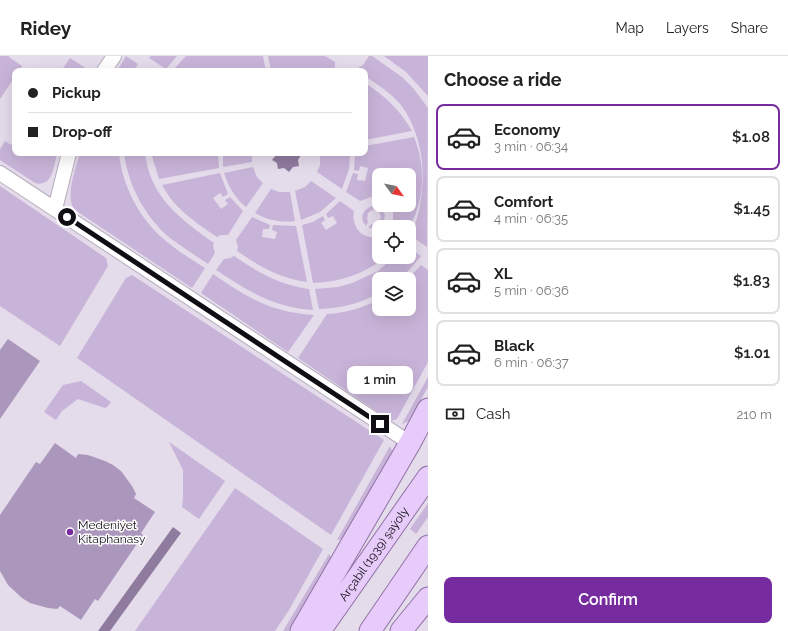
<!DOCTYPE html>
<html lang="en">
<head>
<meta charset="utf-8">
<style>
	:root { --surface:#fff; --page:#f2f2f2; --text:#222; --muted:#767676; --line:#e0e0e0; --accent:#762c9f }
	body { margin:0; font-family:Raleway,sans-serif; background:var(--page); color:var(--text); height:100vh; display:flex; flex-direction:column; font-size:15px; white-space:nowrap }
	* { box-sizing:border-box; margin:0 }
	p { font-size:13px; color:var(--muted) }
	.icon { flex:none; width:22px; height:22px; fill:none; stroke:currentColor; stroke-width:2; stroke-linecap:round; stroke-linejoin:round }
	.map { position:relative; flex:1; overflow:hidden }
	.sheet { display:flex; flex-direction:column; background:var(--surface); width:360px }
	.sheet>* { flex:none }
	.guide { position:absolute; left:12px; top:12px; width:356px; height:88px; border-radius:8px; box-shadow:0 4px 16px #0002; display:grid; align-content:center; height:88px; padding:0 16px; background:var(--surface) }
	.needle { width:26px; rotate:123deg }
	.buttons { position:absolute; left:372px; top:112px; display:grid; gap:8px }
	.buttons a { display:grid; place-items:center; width:44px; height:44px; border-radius:8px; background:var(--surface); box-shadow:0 4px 16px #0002; font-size:20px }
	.end { position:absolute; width:18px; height:18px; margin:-9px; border:5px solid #100d13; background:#fff; box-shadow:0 0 0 2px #fff }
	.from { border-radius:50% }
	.bubble { position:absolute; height:28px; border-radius:8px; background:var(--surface); box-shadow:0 4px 16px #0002; font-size:13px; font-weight:600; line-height:28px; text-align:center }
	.guide b { display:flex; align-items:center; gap:14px; height:38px; font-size:15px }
	.guide b+b { border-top:1px solid var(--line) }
	.guide i { width:10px; height:10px; background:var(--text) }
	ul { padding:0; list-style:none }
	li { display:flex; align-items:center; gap:12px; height:66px; margin:0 8px 6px; padding:0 8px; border:2px solid var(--line); border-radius:8px }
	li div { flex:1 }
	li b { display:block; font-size:15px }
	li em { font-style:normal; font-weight:600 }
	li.active { border-color:var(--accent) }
	li>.icon { width:36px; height:36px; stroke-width:1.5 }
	h2 { padding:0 16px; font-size:18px; line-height:48px }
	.pay { display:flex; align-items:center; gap:10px; height:44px; padding:0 16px; font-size:15px }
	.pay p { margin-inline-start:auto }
	.cta { display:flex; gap:8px; margin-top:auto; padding:8px 16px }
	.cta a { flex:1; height:46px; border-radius:8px; background:var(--accent); color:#fff; font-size:16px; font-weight:600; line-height:46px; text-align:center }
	header { display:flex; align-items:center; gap:24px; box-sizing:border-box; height:56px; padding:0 20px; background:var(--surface); border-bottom:1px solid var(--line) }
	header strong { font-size:19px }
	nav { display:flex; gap:22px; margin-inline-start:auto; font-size:14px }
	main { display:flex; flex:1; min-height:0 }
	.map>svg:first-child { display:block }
</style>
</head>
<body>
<header>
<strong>Ridey</strong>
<nav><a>Map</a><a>Layers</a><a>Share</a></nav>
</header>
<main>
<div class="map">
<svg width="428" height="575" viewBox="0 0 428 575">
	<rect width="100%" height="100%" fill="#e4dbeb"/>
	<!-- green -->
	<g fill="#c8b4d8">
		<path d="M 0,0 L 9,0 L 9,1 L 22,10 L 19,15 L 15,15 L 15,21 L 0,43 Z"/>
		<path d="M 126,0 L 138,8 L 134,15 L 117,15 Z"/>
		<path d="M 151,0 L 177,0 L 166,13 L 149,2 Z"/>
		<path d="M 186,0 L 263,0 L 266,15 L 172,15 Z"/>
		<path d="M 268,0 L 325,0 L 335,6 L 335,15 L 271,15 Z"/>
		<path d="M 369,0 L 372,0 L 402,21 L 413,32 L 428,52 L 427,191 L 411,180 C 428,138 428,86 401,49 C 391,37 378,29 365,20 L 365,15 L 358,15 L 359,11 L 363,9 Z"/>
		<path d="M 384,0 L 428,0 L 428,40 L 406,16 Z"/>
		<path d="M 70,2 L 90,15 L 61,15 Z"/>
		<path d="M 365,27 C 385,40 400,54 412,75 L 365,84 Z"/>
		<path d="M 414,81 C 426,110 425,145 409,172 L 409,171 L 398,171 L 393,168 L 393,156 L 390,149 L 409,149 L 409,119 L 379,119 L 379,141 L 371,141 L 360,145 L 346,136 L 353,117 L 358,118 L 357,124 L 365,125 L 368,112 L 360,110 L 359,115 L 354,114 L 355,97 L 365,97 L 365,90 Z"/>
		<path d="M 15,83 L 15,97 L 57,97 C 54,109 53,132 35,127 L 0,104 L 0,93 L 5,85 L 11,89 Z"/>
		<path d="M 80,97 L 119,97 C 122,130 140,164 166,185 C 178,195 192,204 205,212 L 192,232 L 75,154 C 64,142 76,111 80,97 Z"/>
		<path d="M 124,97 L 145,97 C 150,141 180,163 214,187 L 213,190 L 215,197 L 208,208 C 195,199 182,191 170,182 C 145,161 128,129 124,97 Z"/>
		<path d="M 151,97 L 218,97 L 219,112 L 159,123 Z"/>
		<path d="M 223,97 L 252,97 L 252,106 L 223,111 Z"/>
		<path d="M 328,97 L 350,97 L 349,113 L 342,133 L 317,116 L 320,109 L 320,98 Z"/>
		<path d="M 253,111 L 257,121 L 263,127 L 246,151 C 235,142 228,130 224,117 Z"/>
		<path d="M 220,117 L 228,138 L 223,141 L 220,137 L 213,142 L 221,153 L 228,148 L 225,144 L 230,141 L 243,155 L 228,179 L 221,179 L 217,181 C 195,166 175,153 162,129 Z"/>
		<path d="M 311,125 L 336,142 L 320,156 L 301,164 L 295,135 L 305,131 Z"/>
		<path d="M 0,130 L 106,202 L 108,210 L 60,290 L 0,250 Z"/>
		<path d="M 271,133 L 279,136 L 290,136 L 295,165 C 281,167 267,164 255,157 Z"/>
		<path d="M 340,145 L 354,155 C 351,170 362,185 379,180 L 379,201 L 386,201 C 364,218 341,226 313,227 L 302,169 L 313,166 L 323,160 L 325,164 L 321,167 L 326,174 L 337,167 L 333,160 L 328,162 L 326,158 Z"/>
		<path d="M 372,150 L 379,151 L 376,155 L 372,154 L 368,157 L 367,163 L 368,166 L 366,170 C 359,162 362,154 372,150 Z"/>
		<path d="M 381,153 L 385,159 L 383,168 L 376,173 L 368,172 L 371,168 L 375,169 L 379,166 L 381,160 L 379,157 Z"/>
		<path d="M 252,161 L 270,169 L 269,173 L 263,173 L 262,181 L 275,183 L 277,176 L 272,174 L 273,169 L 296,170 L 307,226 C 279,222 261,211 237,195 L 238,191 L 236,184 Z"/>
		<path d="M 409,192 L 421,200 L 410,213 L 400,223 L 379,223 L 379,237 C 360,248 340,252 319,253 L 315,233 L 338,231 L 352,227 L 378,215 L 394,201 L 409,201 Z"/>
		<path d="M 234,200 C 259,217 278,228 309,233 L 313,254 C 272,251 250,236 216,214 L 224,203 L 230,202 Z"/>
		<path d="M 421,209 L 428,214 L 428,306 L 397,363 L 391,365 L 298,302 L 327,258 C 345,257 364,252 379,243 L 379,253 L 409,253 L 408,223 Z"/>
		<path d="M 213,218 C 248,242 270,256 314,259 L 288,296 L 201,237 Z"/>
		<path d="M 132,219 L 384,384 L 331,479 L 77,302 L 126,222 Z"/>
		<path d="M 428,321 L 428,331 L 409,365 L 402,368 Z"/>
		<path d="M 81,325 L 111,346 L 107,351 L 105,352 L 78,343 L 62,355 L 56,364 L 44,356 L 63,329 Z"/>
		<path d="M 169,386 L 225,425 L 199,463 L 182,451 L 183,441 L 183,414 Z"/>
		<path d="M 390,390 L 392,395 L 391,398 L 345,481 L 343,483 L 337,484 Z"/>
		<path d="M 235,432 L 323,493 L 289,554 L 275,575 L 135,575 Z"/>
		<path d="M 428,447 L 428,461 L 416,478 L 410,473 Z"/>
		<path d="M 329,498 L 332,502 L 289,575 L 283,575 Z"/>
	</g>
	<!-- water -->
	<g fill="#8f7b9e">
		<path d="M 275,97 L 298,97 L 301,99 L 298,104 L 299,110 L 293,111 L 289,116 L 284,112 L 278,113 L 277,107 L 272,104 L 276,99 Z"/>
		<path d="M 173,471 L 181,477 L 110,575 L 98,575 Z"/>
	</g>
	<!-- building -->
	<g fill="#ac97bc">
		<path d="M 8,283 L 40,305 L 0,363 L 0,294 Z"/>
		<path d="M 55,387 L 76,402 L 78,398 L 88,399 L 105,405 L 113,409 L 121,415 L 132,430 L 136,438 L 134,442 L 155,456 L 141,477 L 143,479 L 98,545 L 95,543 L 81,564 L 60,550 L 57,553 L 48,552 L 30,547 L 22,542 L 8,529 L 0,515 L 0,459 L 36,406 L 40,408 Z"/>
	</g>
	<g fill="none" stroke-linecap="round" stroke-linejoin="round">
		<!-- minor casing -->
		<g stroke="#b5acbb" stroke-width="16">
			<g id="minor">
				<path d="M 104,15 L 114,0"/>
				<path d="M 0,117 L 410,387"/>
				<path d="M 55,153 L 69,97"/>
			</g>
		</g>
		<!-- primary casing -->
		<g stroke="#9172a7" stroke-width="23">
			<g id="primary">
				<path d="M 301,575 L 410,387 L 428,353"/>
				<path id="s1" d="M 320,575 L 428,421"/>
				<path d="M 370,575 L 428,490"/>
				<path d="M 401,575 L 428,542"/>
			</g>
		</g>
		<!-- minor -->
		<use href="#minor" stroke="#fff" stroke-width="14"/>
		<!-- primary -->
		<use href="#primary" stroke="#e7cbfa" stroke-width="21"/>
	</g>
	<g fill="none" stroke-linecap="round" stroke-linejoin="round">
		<!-- route -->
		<path stroke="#100d13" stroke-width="5" d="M 67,161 L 380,368"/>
	</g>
	<!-- markers -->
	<circle fill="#762c9f" stroke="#fff" stroke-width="1.5" cx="70" cy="476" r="4"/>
	<g text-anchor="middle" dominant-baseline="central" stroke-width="3" stroke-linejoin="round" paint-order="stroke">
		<!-- poi labels -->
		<g font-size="12" fill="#100d13" stroke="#fff" text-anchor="start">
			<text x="78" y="469">Medeniýet<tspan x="78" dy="14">Kitaphanasy</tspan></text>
		</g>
		<!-- street labels -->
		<g font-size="12" fill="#100d13" stroke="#fff">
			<text stroke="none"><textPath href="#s1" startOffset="94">Arçabil (1939) şaýoly</textPath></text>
		</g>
	</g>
</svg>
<div class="buttons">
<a><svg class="needle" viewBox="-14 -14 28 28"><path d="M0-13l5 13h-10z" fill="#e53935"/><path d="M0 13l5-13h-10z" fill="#767676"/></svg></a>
<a><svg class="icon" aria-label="locate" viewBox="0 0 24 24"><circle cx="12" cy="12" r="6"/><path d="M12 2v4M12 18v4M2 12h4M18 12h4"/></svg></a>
<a><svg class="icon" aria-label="layers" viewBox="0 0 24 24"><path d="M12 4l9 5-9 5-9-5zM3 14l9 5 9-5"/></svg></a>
</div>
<i class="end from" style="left:67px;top:161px"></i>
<i class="end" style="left:380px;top:368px"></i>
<div class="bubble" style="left:347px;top:310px;width:66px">1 min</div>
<div class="guide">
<b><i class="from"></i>Pickup</b>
<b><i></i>Drop-off</b>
</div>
</div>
<section class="sheet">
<h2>Choose a ride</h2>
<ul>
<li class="active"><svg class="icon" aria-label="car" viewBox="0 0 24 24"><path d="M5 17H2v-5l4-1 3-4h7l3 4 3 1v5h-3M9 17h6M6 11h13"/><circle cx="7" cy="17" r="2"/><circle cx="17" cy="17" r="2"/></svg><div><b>Economy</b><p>3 min · 06:34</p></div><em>$1.08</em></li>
<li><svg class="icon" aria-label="car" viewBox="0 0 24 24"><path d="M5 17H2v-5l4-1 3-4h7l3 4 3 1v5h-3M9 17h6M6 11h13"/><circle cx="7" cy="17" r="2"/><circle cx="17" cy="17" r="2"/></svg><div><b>Comfort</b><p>4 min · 06:35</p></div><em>$1.45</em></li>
<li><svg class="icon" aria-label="car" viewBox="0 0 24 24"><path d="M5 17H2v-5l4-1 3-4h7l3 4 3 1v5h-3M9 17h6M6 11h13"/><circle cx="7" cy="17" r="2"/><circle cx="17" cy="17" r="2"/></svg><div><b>XL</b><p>5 min · 06:36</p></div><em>$1.83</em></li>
<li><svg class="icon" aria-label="car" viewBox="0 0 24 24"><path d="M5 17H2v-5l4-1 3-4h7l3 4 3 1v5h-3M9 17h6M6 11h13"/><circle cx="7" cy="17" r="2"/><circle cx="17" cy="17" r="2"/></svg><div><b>Black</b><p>6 min · 06:37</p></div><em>$1.01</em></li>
</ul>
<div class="pay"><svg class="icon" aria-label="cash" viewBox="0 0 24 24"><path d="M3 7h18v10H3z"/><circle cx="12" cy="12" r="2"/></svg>Cash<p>210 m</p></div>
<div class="cta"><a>Confirm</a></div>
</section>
</main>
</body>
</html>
